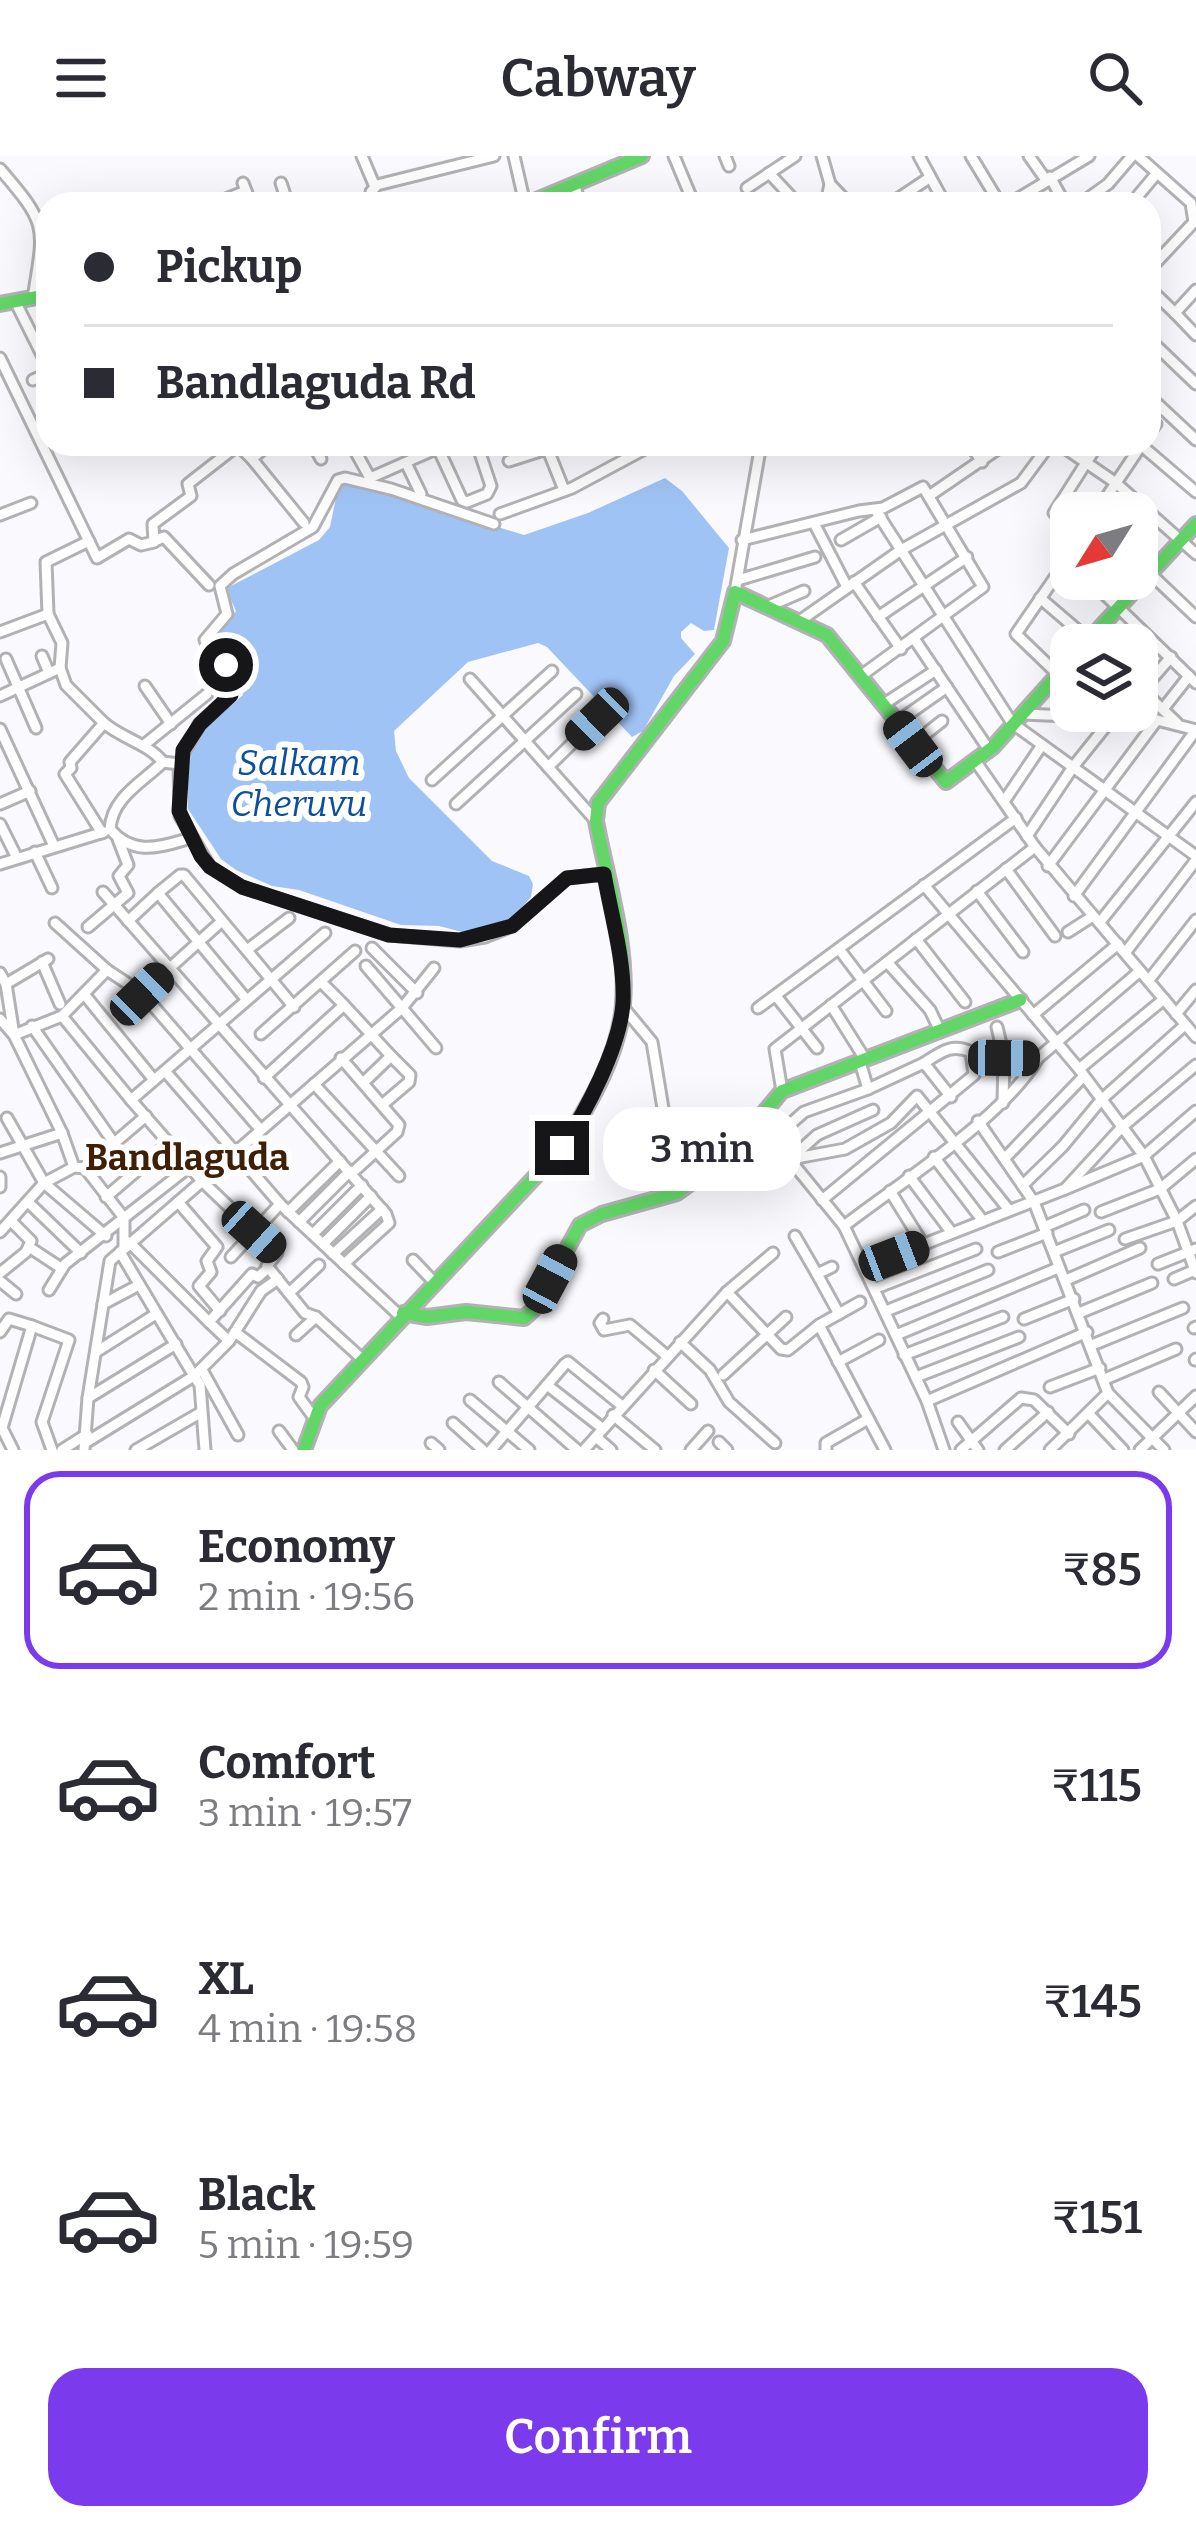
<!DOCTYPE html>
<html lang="en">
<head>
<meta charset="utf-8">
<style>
	:root { --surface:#fff; --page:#f7f7f7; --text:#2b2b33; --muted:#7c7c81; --line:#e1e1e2; --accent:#7c3aed }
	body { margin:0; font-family:Bitter,serif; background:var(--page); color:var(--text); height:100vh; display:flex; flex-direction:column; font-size:45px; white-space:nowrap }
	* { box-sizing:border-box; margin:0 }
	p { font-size:39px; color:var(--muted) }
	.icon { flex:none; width:66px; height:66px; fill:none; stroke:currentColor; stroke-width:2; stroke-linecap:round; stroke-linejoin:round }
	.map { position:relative; height:1294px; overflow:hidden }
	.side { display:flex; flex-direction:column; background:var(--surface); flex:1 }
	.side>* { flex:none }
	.guide { position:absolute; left:36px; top:36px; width:1125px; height:264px; border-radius:36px; box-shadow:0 12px 48px #0002; display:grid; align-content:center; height:264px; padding:0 48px; background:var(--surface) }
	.needle { width:78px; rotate:233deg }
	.fabs { position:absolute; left:1050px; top:336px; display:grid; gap:24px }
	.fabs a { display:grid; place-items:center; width:108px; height:108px; border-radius:24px; background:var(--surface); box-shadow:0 12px 48px #0002; font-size:60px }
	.end { position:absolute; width:54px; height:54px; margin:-27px; border:15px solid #161619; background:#fff; box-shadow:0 0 0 6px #fff }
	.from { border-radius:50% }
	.bubble { position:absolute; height:84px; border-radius:36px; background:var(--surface); box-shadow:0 12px 48px #0002; font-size:39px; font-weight:600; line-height:84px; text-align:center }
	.car { position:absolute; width:36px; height:72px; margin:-36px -18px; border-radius:15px; box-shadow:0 0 9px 3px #0007; background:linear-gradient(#222 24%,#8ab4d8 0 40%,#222 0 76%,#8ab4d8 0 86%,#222 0) }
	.guide b { display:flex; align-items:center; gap:42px; height:114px; font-size:45px }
	.guide b+b { border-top:3px solid var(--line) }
	.guide i { width:30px; height:30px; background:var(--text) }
	ul { padding:21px 0 0; list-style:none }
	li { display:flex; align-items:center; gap:36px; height:198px; margin:0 24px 18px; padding:0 24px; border:6px solid transparent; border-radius:36px }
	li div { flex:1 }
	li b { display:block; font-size:45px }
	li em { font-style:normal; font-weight:600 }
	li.current { border-color:var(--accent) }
	li>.icon { width:108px; height:108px; stroke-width:1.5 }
	.button { display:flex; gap:24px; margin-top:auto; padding:24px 48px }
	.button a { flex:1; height:138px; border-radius:36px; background:var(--accent); color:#fff; font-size:48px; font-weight:600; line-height:138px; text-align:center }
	header { display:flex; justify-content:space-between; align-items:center; height:156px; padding:0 48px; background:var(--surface); font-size:54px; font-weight:600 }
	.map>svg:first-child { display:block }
</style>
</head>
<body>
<header><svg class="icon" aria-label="menu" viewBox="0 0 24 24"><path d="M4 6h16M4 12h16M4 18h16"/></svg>Cabway<svg class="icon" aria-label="search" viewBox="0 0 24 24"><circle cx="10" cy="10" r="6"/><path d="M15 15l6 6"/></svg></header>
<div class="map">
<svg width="1196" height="1294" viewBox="0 0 1196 1294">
	<rect width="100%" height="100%" fill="#fafafe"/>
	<!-- water -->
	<path fill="#a0c3f5" d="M 665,322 L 682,335 L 729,392 L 714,474 L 704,475 L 691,467 L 681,476 L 681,482 L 695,498 L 674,520 L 643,575 L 632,581 L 547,491 L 538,487 L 468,506 L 394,575 L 396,595 L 409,622 L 492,705 L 529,720 L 533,728 L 531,741 L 515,760 L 501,769 L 462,776 L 439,770 L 401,769 L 299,734 L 272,730 L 236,714 L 221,703 L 188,653 L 188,608 L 203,573 L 243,539 C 243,513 219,503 214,480 L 236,455 L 227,435 L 229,431 L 319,384 L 330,371 L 338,332 L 350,325 L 524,379 L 588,357 Z"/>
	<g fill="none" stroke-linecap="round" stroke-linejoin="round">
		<!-- street casing -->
		<g stroke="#b2b2b5" stroke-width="15">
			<g id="street">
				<path d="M 362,0 L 375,31"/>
				<path d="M 514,0 L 525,48"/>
				<path d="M 674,0 L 694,48"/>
				<path d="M 725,0 L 729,10"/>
				<path d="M 822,0 L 830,28 L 826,48"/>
				<path d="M 919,0 L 945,48"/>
				<path d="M 971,0 L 1000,48"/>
				<path d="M 1029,0 L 1046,24"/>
				<path d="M 1138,0 L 1191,47 L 1194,66 L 1149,114"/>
				<path d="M 0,13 C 48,69 45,69 33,142"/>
				<path d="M 769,17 L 798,48"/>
				<path d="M 1050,21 L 1065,48"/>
				<path d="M 243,27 L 251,48"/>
				<path d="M 281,27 L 288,48"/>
				<path d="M 830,28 L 849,48"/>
				<path d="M 575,30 L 580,48"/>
				<path d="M 747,32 L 795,0"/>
				<path d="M 226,43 L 246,35"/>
				<path d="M 374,48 L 371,36 L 377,29 L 494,0"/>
				<path d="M 890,48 L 929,22"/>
				<path d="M 1009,48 L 1089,0"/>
				<path d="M 1080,48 L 1108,28 L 1132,0"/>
				<path d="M 1131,48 L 1157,17"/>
				<path d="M 1149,132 L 1175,157 L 1196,134"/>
				<path d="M 15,145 L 48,211"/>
				<path d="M 1175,157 L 1196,179"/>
				<path d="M 1149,183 L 1196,228"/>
				<path d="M 0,202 L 97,402 L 129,383 L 141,389 L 154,386 L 153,368 L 191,340 L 188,328 L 238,289 L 252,303 L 269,288"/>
				<path d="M 33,224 L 48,217"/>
				<path d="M 1149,240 L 1196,284"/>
				<path d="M 1149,277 L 1156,268"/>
				<path d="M 313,288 L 321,303"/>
				<path d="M 359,288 L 353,291 L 370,322 L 438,292"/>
				<path d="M 448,288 L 438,292 L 462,344 L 467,346 L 487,338 L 491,330 L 477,288"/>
				<path d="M 970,288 L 982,306"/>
				<path d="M 1059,288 L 1116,327 L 1196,398"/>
				<path d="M 546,289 L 564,334"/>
				<path d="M 1141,289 L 1196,336"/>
				<path d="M 283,290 L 288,288"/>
				<path d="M 252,303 L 304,367"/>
				<path d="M 509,305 L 562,288"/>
				<path d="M 406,307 L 421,338"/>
				<path d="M 929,340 L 1005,288"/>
				<path d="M 876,355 L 1012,567 L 1196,700"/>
				<path d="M 1054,357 L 1098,288"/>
				<path d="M 1096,357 L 1142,288"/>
				<path d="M 500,358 L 572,332 L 654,288"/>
				<path d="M 0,359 L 31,347"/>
				<path d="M 814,367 L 847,431"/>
				<path d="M 157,384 L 164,381 L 209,429"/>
				<path d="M 742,384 L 859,355 L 883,352 L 923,331 L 983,431 L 862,519"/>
				<path d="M 841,384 L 881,361"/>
				<path d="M 89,385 L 46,406 L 48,458 L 62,487 L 60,512 L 66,529 L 104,567 L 70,606 L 71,612 L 65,618 L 102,677"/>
				<path d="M 1071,398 L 1016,478 L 1071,531"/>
				<path d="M 1137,405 L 1196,461"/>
				<path d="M 1089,423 L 1196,527"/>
				<path d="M 738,424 L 815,401"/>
				<path d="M 854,426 L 901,493"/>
				<path d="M 735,436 L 761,288"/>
				<path d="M 1040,442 L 1095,489"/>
				<path d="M 769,450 L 804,435"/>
				<path d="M 878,461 L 967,401"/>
				<path d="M 801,464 L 901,394 L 1021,327 L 1050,288"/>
				<path d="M 0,476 L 48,458"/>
				<path d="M 915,484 L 989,594"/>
				<path d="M 42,500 L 49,517"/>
				<path d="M 6,503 L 36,572"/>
				<path d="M 470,523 L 596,665"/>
				<path d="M 1137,529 L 1177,567"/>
				<path d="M 145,530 L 171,568"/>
				<path d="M 0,540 L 60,512"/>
				<path d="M 1137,540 L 1171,501"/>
				<path d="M 884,548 L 936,514"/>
				<path d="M 1163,553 L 1189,520"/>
				<path d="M 1023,558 L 1157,564 L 1196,574"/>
				<path d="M 897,566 L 947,531"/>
				<path d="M 104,567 C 123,583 147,587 163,606 C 143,626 112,641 110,673 C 131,698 155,693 184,684"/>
				<path d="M 0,573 L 54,690"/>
				<path d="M 913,588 L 942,565"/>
				<path d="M 144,589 L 207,538"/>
				<path d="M 163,606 L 179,608 L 199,568 L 231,539 L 230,514 L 212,501 L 205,484 L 227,458 L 220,430 L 233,418 L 313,371 L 338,324 L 345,322 L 391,333 L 494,368"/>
				<path d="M 179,608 L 180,660 L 210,711 L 242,731 L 389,779 L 460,785 L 485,781 L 512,770 L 567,722 L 604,718"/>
				<path d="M 548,611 L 597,563"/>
				<path d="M 432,624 L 552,515"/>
				<path d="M 1005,644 L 1042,589"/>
				<path d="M 0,648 L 30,635"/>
				<path d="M 456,648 L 576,538"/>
				<path d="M 0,668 L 17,702"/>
				<path d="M 1027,680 L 1073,611 L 1114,560"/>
				<path d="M 1035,691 L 1196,881"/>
				<path d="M 35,696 L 52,732"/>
				<path d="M 0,708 L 104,676"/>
				<path d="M 1048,710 L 1157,564"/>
				<path d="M 1006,713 L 1055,780"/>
				<path d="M 924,729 L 1079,913 L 1144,1000 L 1177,1065 L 1196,1117"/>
				<path d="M 977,735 L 1023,796"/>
				<path d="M 103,736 L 386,1058 L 389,1067 L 344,1108"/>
				<path d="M 1074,740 L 1196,574"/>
				<path d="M 128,765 L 158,737"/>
				<path d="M 1100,766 L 1196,646"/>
				<path d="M 55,767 L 107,814 L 142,837 L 260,973"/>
				<path d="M 88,771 L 128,737 L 119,720 L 128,709 L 118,683"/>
				<path d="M 1068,776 L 1093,760"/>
				<path d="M 916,783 L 965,846"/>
				<path d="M 372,792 L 417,837"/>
				<path d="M 839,793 L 886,855"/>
				<path d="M 247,794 L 289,762"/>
				<path d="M 1125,797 L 1196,704"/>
				<path d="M 42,806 L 60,848"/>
				<path d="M 887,806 L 930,854 L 939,873"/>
				<path d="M 434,812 L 402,852 L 436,892"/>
				<path d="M 107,814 L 62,860 L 14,879 L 62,977 L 74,1011 L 85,1012 L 124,1062 L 124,1092"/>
				<path d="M 0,817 L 6,828 L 14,879"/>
				<path d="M 1149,824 L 1196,764"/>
				<path d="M 322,827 L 344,849"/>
				<path d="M 6,828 L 48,803"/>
				<path d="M 142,837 L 222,765"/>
				<path d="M 84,838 L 154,924"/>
				<path d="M 776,840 L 817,892"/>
				<path d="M 246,843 L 158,737 L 180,719 L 184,719 L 294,851"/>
				<path d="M 831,849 L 865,903"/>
				<path d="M 623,851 L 652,886 L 677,1037"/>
				<path d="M 758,852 L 1016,662"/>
				<path d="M 1176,858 L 1196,834"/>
				<path d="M 1033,859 L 1118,788"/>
				<path d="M 62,860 L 131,944"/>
				<path d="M 0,863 L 14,879"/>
				<path d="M 32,870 L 114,987"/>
				<path d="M 997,871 L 1004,901 L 1003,947"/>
				<path d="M 261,878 L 355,795"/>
				<path d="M 971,896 L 1038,902 L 1140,815"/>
				<path d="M 341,902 L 399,969 L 397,976 L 352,1017"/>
				<path d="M 1079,913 L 1164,843"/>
				<path d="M 165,915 L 280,1048 L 400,1160"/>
				<path d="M 264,922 L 344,849 L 391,900"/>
				<path d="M 363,927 L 391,900 L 410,919 L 409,926 L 382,949"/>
				<path d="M 314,928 L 399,1020"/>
				<path d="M 868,933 L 924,907 L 951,941"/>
				<path d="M 782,935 L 775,893 L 1035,691 L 976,606"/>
				<path d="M 7,962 L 44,1027 L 106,1080"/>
				<path d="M 978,965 L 1034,1046 L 1108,1237 L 1164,1294"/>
				<path d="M 748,977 L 765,977 L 773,983 L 844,1070 L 927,1245 L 944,1294"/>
				<path d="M 773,983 L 804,956 L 868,933 L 860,906"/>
				<path d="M 0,997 L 62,977"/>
				<path d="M 795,999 L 817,979 L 873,954"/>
				<path d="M 934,1001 L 983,1065"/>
				<path d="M 1006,1001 L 1083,921"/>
				<path d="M 791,1003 L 845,993 L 891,967 L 917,940 L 1009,1054"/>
				<path d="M 85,1012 L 146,960"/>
				<path d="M 909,1020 L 952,1077"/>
				<path d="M 0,1021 L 0,1031"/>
				<path d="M 1023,1029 L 1063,990 L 1101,944 L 1185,869"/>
				<path d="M 1065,1033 L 1144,1000 L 1196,955"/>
				<path d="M 890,1035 L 923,1088"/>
				<path d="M 106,1041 L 169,987"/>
				<path d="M 822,1044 L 974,919 L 971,896 C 952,887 941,896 924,907"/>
				<path d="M 28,1046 L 81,1097"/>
				<path d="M 178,1046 L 217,1091 L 207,1105 L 211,1116 L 199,1130 L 220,1155"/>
				<path d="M 288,1056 L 340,1005"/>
				<path d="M 1101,1056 L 1160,1033 L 1196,1003"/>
				<path d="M 299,1066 L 350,1015"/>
				<path d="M 844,1070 C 901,1026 1004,961 1038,902"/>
				<path d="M 1044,1071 L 1084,1054"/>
				<path d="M 0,1076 L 44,1027 L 74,1011"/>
				<path d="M 313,1078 L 362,1029"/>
				<path d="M 795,1080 L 817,1118"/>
				<path d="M 1125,1083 L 1177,1065 L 1196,1050"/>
				<path d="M 129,1086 L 209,1166"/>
				<path d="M 323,1088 L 371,1040"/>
				<path d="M 29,1091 L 61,1112"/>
				<path d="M 998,1096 L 1047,1077"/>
				<path d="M 1054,1096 L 1109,1074"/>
				<path d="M 333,1098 L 382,1053"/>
				<path d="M 231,1101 L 280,1048"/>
				<path d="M 413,1104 L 433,1125"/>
				<path d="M 1158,1108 L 1196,1093"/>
				<path d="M 832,1111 L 817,1118 L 839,1158"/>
				<path d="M 866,1111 L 1065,1033 L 1122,971 L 1196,909"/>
				<path d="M 268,1112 L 258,1121 L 252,1118 L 209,1166 L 229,1185 L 235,1176 L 301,1226 L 303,1231 L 299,1241 L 315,1263"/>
				<path d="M 0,1117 L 26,1096 L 31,1085 L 11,1065"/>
				<path d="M 1174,1123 L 1195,1114"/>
				<path d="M 1066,1124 L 1140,1092"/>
				<path d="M 0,1125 L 16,1138"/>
				<path d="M 876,1132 L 976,1093"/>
				<path d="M 49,1134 L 65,1108 L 189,1011"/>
				<path d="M 727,1136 L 781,1193 L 788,1194 L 819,1169 L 885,1294"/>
				<path d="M 289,1137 L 319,1109"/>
				<path d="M 103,1148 L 139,1129"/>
				<path d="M 886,1155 L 988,1114"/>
				<path d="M 1079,1157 L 1152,1127"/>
				<path d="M 316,1161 L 361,1202"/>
				<path d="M 603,1163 L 600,1167 L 604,1174 L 630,1169 L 667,1200"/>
				<path d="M 1024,1163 L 1074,1143"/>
				<path d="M 819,1169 L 860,1146"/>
				<path d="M 1194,1172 L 1196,1171"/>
				<path d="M 0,1176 L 9,1163 L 32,1170"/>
				<path d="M 235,1176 L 261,1135 L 278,1123"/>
				<path d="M 296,1179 L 316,1161 L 305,1157 L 267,1110 L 277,1097 L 203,1026 L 131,944 L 325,777"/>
				<path d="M 896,1179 L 1058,1112"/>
				<path d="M 680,1186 L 710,1214 L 729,1246 L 775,1287"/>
				<path d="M 1092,1189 L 1183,1152"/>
				<path d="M 96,1196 L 156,1158"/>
				<path d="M 904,1199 L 1003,1161"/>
				<path d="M 1195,1204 L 1196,1203"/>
				<path d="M 838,1206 L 879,1184"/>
				<path d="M 202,1214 L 238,1279"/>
				<path d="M 654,1214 L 691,1248"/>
				<path d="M 723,1219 L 786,1161"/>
				<path d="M 916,1221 L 1019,1181"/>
				<path d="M 1105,1223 L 1176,1193"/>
				<path d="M 499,1226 L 577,1294"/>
				<path d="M 1050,1231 L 1100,1212"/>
				<path d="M 1159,1236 L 1196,1276"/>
				<path d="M 88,1242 L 176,1188"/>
				<path d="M 470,1244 L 529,1294"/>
				<path d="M 927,1245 L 1087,1176"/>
				<path d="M 1088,1257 L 1123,1294"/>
				<path d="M 613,1259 L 655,1294"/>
				<path d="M 958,1266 L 978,1294"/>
				<path d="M 453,1267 L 483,1294"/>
				<path d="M 602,1272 L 547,1229 L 565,1208 L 568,1206 L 621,1249"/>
				<path d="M 279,1275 L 293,1294"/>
				<path d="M 596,1281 L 611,1294"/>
				<path d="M 719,1286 L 727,1294"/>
				<path d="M 85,1287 L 194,1220 L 120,1096"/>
				<path d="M 431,1287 L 439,1294"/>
				<path d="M 13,1294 L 2,1272 L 32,1170 L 69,1184 L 42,1266 L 52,1294"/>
				<path d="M 62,1294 L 87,1278"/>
				<path d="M 84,1294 L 88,1242 L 110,1105 L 402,852 L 366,810"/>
				<path d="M 136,1294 L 200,1257"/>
				<path d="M 205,1294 L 200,1229 L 194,1220 L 229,1185"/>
				<path d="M 491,1294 L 547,1229"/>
				<path d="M 584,1294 L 727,1136 L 773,1097"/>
				<path d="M 691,1294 L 708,1275"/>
				<path d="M 826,1294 L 826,1287 L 868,1263"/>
				<path d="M 961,1294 L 1021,1242 L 1034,1244 L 1069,1278"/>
				<path d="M 1005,1294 L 1048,1256"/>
				<path d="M 1050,1294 L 1108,1237"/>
				<path d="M 1140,1294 L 1196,1240"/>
			</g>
		</g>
		<!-- fast casing -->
		<g stroke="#b2b2b5" stroke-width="18">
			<g id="fast">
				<path d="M 527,48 L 642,0"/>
				<path d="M 0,148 L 48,139"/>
				<path d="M 1084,489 L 1196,368"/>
				<path d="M 403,1157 L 427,1161 L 466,1156 L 524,1162 L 534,1153 L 580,1069 L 602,1058 L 677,1037 L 727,1001 L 782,935 L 1020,844"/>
				<path d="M 304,1294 L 320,1250 L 562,992 C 589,949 619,900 623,848 C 628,788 607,724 596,665 L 598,647 L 723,485 L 735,436 L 827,479 L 946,626 L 993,591 L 1071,504"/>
			</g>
		</g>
		<!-- street -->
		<use href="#street" stroke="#fefeff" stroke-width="9"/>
		<!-- fast -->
		<use href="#fast" stroke="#63d668" stroke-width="12"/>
	</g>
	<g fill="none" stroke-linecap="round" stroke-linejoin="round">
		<!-- route -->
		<path stroke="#161619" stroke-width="15" d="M 226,509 L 232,525 L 231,539 L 200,568 L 183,594 L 179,655 L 201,700 L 210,711 L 242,731 L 389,779 L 460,784 L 512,770 L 567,722 L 604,718 C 611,759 625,805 623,847 C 620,891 586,955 562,992"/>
	</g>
	<g text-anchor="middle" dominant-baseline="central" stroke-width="12" stroke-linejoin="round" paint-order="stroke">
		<!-- water labels -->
		<g font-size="36" font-style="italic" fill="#0d4e9f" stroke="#fff">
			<text x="299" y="607">Salkam<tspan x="299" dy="41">Cheruvu</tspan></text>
		</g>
		<!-- neighbourhood labels -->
		<g font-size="36" font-weight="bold" fill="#3f2007" stroke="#fff">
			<text x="187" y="1002">Bandlaguda</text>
		</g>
	</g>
</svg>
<div class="fabs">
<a><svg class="needle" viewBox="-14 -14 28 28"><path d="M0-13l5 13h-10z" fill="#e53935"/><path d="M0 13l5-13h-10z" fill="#7c7c81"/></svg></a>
<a><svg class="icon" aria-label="layers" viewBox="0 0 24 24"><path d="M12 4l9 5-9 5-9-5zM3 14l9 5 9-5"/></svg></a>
</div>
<i class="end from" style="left:226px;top:509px"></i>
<i class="end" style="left:562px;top:992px"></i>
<div class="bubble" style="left:603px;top:951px;width:198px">3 min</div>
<i class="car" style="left:597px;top:563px;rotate:226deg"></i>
<i class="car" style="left:913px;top:588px;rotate:323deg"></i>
<i class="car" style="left:142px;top:838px;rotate:46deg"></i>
<i class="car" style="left:1004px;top:902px;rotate:91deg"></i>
<i class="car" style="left:254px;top:1076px;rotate:132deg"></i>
<i class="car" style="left:894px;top:1100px;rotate:69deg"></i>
<i class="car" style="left:550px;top:1123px;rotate:28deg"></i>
<div class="guide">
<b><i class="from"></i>Pickup</b>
<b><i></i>Bandlaguda Rd</b>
</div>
</div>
<section class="side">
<ul>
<li class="current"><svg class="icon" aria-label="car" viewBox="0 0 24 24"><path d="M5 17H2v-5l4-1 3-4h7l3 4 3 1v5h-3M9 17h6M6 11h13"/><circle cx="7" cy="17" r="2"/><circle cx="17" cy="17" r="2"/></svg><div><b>Economy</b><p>2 min · 19:56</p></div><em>₹85</em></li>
<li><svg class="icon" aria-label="car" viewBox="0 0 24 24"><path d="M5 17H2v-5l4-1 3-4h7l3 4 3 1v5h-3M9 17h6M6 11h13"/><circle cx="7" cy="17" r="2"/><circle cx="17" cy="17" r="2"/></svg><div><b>Comfort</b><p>3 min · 19:57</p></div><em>₹115</em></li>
<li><svg class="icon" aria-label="car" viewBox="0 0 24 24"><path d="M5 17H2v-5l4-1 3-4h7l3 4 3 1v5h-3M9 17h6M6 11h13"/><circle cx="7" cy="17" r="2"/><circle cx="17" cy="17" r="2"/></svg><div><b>XL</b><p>4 min · 19:58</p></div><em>₹145</em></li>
<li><svg class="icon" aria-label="car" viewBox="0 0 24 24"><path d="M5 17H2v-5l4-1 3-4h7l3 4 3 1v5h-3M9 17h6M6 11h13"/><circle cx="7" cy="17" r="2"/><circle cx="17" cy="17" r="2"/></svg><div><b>Black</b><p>5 min · 19:59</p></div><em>₹151</em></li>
</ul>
<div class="button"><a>Confirm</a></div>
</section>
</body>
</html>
